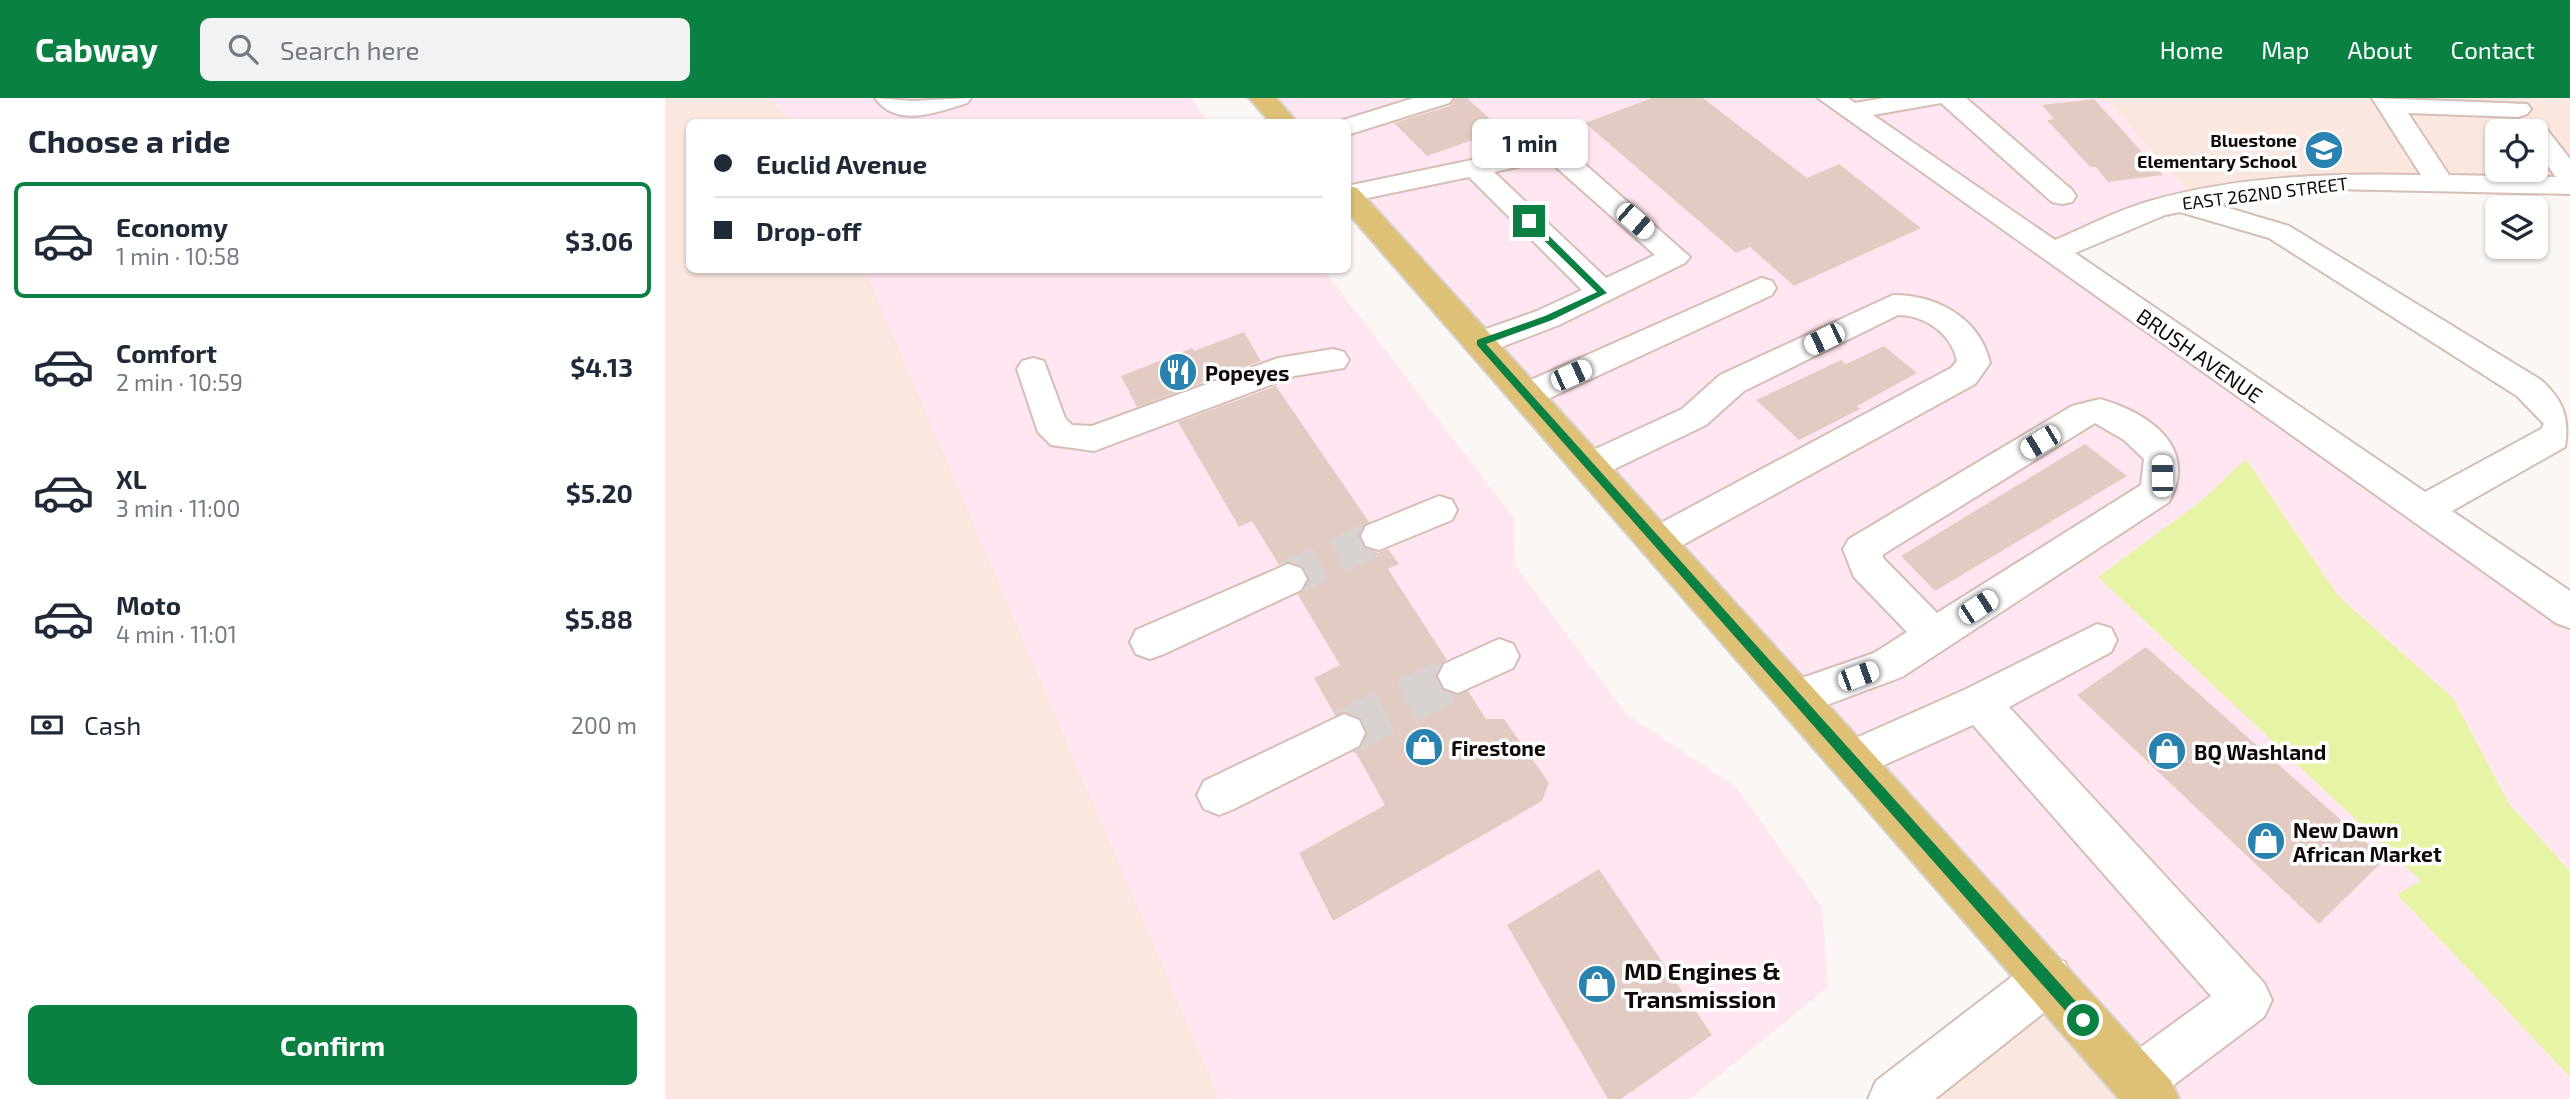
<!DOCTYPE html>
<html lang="en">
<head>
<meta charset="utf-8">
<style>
	:root { --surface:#fff; --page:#f2f2f3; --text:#1f2937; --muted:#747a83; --line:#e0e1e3; --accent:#0b8043 }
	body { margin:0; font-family:"Exo 2",sans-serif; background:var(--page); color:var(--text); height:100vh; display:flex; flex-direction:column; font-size:26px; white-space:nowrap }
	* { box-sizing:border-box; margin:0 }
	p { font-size:23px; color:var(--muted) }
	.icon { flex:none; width:38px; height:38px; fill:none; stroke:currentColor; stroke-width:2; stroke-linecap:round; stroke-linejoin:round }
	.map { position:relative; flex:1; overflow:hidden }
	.panel { display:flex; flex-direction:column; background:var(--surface); width:665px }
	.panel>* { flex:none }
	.top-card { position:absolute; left:21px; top:21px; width:665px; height:154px; border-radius:10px; box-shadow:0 2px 5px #0004; display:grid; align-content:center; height:154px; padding:0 28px; background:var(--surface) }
	.fabs { position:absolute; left:1820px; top:21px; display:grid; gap:14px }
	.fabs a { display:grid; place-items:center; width:63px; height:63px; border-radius:10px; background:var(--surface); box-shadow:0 2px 5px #0004; font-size:35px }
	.end { position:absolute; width:32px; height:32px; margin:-16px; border:9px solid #0b8043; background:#fff; box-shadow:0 0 0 4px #fff }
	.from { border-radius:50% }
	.bubble { position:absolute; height:49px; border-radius:10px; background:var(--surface); box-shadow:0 2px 5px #0004; font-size:23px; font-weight:700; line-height:49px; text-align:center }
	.car { position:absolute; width:21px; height:42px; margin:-21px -10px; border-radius:9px; box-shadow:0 0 5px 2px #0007; background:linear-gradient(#fff 24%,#345 0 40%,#fff 0 76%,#345 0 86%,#fff 0) }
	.top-card b { display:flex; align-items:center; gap:24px; height:66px; font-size:26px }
	.top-card b+b { border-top:2px solid var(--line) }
	.top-card i { width:18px; height:18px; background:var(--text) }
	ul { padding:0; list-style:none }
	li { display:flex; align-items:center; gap:21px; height:116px; margin:0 14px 10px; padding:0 14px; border:4px solid transparent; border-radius:10px }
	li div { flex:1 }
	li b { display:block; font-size:26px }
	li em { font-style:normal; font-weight:700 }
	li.selected { border-color:var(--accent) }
	li>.icon { width:63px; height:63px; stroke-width:1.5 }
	h2 { padding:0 28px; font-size:32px; line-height:84px }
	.pay { display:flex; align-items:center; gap:18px; height:77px; padding:0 28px; font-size:26px }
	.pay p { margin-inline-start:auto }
	.primary-button { display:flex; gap:14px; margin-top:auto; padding:14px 28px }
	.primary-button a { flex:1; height:80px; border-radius:10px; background:var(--accent); color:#fff; font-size:28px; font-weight:700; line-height:80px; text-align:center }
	header { display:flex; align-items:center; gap:42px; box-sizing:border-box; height:98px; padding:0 35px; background:var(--accent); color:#fff }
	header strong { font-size:33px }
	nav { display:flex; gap:38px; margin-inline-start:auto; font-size:24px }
	.search { width:490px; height:63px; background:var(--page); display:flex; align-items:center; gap:18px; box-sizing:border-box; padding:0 24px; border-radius:10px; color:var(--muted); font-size:26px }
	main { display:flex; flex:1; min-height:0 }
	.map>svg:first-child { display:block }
</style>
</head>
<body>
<header>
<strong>Cabway</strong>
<div class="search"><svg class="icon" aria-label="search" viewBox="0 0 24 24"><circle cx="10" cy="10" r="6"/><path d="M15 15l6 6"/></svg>Search here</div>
<nav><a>Home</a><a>Map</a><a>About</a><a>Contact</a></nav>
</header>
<main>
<section class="panel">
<h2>Choose a ride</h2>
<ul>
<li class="selected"><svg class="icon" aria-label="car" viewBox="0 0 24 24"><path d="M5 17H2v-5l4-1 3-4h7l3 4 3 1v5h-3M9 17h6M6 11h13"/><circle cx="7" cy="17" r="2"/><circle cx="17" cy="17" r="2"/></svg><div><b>Economy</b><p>1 min · 10:58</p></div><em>$3.06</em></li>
<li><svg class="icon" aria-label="car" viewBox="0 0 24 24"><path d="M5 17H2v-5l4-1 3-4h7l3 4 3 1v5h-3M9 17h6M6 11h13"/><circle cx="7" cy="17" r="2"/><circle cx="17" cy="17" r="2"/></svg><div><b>Comfort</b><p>2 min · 10:59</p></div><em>$4.13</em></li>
<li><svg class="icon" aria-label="car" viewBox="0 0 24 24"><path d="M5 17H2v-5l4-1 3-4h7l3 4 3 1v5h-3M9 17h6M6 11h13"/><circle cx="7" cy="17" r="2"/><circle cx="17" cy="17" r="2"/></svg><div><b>XL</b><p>3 min · 11:00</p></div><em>$5.20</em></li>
<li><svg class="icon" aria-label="car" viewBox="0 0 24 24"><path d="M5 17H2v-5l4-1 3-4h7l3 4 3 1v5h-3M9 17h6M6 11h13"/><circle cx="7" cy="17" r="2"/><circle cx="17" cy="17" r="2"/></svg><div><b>Moto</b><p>4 min · 11:01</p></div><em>$5.88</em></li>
</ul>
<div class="pay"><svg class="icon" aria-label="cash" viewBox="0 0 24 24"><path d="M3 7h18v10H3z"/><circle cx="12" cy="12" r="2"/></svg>Cash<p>200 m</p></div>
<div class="primary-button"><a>Confirm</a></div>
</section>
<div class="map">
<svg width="1905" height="1001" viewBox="0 0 1905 1001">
	<rect width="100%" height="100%" fill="#fbf7f5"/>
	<!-- commercial -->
	<g fill="#ffe6f1">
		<path d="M 104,0 L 526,0 L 543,24 L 127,24 Z"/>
		<path d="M 597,0 L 1440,0 L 1530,102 L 1388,153 L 1905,514 L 1905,1001 L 1488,1001 L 683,96 L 682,24 L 619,24 Z"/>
		<path d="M 200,172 L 659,172 L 848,419 L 850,467 L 961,616 L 1072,690 L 1157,809 L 1163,889 L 1025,1001 L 555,1001 Z"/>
	</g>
	<!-- built -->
	<g fill="#fae7e0" fill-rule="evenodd">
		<path d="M 0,0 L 104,0 L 127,24 L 24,24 L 24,172 L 200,172 L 555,1001 L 0,1001 Z"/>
		<path d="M 1440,0 L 1905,0 L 1905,88 L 1667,83 L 1530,102 ZM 1832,33 L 1871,33 L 1871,72 L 1832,72 Z"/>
		<path d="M 1383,881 L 1488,1001 L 1228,1001 Z"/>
	</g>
	<!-- green -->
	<path fill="#e5f4a5" d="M 1581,361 L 1673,498 L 1788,600 L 1844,706 L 1905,773 L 1905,979 L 1732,796 L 1756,783 L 1433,479 L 1535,404 Z"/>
	<!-- building -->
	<g fill="#e2cbc2">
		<path d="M 791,0 L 802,0 L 837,32 L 762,58 L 729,25 L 785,8 Z"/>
		<path d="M 987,0 L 1038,0 L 1142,80 L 1174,66 L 1256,130 L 1129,188 L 1085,149 L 1071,155 L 920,25 Z"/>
		<path d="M 1429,1 L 1498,77 L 1443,84 L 1431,69 L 1425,69 L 1382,22 L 1389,21 L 1377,7 Z"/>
		<path d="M 579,234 L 596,263 L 472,309 L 456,278 L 527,250 L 529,253 Z"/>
		<path d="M 1219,248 L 1252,275 L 1192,308 L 1195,311 L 1134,342 L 1091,302 L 1176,262 L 1181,266 Z"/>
		<path d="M 611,288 L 704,424 L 694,437 L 699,449 L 713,455 L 723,451 L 734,466 L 723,471 L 782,562 L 777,565 L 771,577 L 777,591 L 792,597 L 803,593 L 821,621 L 839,621 L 884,685 L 877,703 L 668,823 L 634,755 L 720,707 L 690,653 L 696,649 L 702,634 L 695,620 L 680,614 L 670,617 L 649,580 L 675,567 L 633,497 L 644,482 L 638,469 L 624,463 L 614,467 L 587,423 L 574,429 L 513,324 Z"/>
		<path d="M 1420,346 L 1462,378 L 1270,493 L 1236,458 Z"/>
		<path d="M 1481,549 L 1720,761 L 1654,826 L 1412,597 Z"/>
		<path d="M 934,771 L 1047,937 L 956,1001 L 943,1001 L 842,827 Z"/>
	</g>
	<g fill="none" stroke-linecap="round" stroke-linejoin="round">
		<!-- minor-tunnel-far1 -->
		<g stroke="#d8d3d1" stroke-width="36" stroke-dasharray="36 18" stroke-linecap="butt">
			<path d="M 623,481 L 714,438"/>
			<path d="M 775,587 L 793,578"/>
		</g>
		<!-- minor-tunnel -->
		<path stroke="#d8d3d1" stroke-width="46" stroke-dasharray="46 23" stroke-linecap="butt" d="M 679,635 L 779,585"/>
		<!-- minor casing -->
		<g stroke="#d5beb5" stroke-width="4">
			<g id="minor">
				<path d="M 210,0 L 247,3 L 306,0 L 302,5 C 273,14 232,31 210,0 Z"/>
				<path d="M 749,0 L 788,0 L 784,5 L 682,37 L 682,24 L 672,24 Z"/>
				<path d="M 1153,0 L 1183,0 L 1190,5 L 1219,0 L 1301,0 L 1407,92 L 1411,98 L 1407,104 L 1397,106 L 1387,104 L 1276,5 L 1208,17 L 1390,142 C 1421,129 1453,112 1485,103 C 1573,78 1666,75 1756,77 L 1707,0 L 1862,6 L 1866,11 L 1862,16 L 1853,19 L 1743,15 L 1784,77 L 1891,79 L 1871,52 L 1871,33 L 1859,33 L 1871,27 L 1880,29 L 1905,61 L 1905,96 L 1667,91 L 1550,106 L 1624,128 L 1876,282 C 1897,301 1905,318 1900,349 L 1787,413 L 1905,493 L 1905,530 L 1891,525 ZM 1515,114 L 1604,140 L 1852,298 L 1879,326 L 1876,331 L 1760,394 L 1410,155 L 1500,117 Z"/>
				<path d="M 889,45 L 898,47 L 1025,159 L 1020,165 L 894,227 L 826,253 L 815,256 L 804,253 L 799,245 L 804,237 L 872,213 L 917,192 L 804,79 L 683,104 L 682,88 ZM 883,62 L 990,157 L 941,180 L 829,74 Z"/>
				<path d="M 1096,180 L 1107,183 L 1111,190 L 1107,197 L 874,305 L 862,309 L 850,305 L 845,297 L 850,289 Z"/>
				<path d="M 1228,197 C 1272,197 1315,220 1325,265 L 1310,286 L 1005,454 L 992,458 L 979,454 L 973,444 L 979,434 L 1286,270 L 1292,263 C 1287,236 1260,217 1233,217 L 1079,293 L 1041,327 L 937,377 L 925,381 L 913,377 L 907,368 L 913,359 L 1017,311 L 1055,277 Z"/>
				<path d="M 668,251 L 679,254 L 684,262 L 679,270 L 629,278 L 429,353 L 386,347 L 373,334 L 352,271 L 357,263 L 368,260 L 379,263 L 400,320 L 407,327 L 427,328 L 613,260 Z"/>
				<path d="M 1435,301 C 1484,315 1534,349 1504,404 L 1237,579 L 1132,618 L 1117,613 L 1111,600 L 1117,587 L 1209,555 L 1242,534 L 1189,479 L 1178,451 L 1184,441 L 1407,308 ZM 1430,325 L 1459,342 L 1479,361 L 1476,387 L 1272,515 L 1219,461 L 1217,457 Z"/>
				<path d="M 774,398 L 787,402 L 792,412 L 787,422 L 714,452 L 701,448 L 696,438 L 701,428 Z"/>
				<path d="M 623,466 L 636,470 L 642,481 L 636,492 L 499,556 L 485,561 L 471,556 L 465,544 L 471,532 Z"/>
				<path d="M 1432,526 L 1446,530 L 1452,542 L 1446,554 L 1344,609 L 1599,885 L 1607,902 L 1599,919 L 1490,1001 L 1454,1001 L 1446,983 L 1454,965 L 1546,898 L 1308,627 L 1188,681 L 1173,676 L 1167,662 L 1173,648 L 1299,592 Z"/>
				<path d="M 834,541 L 848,546 L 854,558 L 848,570 L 793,595 L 779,590 L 773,578 L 779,566 Z"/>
				<path d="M 679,616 L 694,622 L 700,635 L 694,648 L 569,711 L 554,717 L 539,711 L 532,697 L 539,683 Z"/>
				<path d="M 1383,857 L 1400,864 L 1407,881 L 1400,898 L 1270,1001 L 1203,1001 L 1211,983 L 1366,864 Z"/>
			</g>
		</g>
		<!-- major casing -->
		<g stroke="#d4d3d2" stroke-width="4">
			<g id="major">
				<path d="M 584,0 L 611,0 L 632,24 L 605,24 Z"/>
				<path d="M 682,88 L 692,90 L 1506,983 L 1514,1001 L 1454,1001 L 682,114 Z"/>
			</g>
		</g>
		<!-- minor -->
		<use href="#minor" fill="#fff" fill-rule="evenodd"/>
		<!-- major -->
		<use href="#major" fill="#dec076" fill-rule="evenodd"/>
	</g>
	<!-- route -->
	<path fill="#0b8043" d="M 861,121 L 867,121 L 942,195 L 887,222 L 821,246 L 1423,917 L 1423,927 L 1413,927 L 812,247 L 812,242 L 880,218 L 932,194 L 861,125 Z"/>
	<!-- icons -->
	<defs>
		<g id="school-disc" transform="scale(2.0125)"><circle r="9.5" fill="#2982b0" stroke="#fff"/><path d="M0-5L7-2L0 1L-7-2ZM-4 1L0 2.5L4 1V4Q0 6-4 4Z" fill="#fff"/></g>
		<g id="restaurant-disc" transform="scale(2.0125)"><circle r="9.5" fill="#2982b0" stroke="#fff"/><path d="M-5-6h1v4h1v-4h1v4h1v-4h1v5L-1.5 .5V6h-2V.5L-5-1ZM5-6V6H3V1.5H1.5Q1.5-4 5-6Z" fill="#fff"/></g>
		<g id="shop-disc" transform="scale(2.0125)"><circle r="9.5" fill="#2982b0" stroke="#fff"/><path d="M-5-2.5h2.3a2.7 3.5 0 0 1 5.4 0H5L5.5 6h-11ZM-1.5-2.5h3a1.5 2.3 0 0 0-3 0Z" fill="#fff"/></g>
	</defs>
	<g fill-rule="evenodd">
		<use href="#school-disc" x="1659" y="52"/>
		<use href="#restaurant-disc" x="513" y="274"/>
		<use href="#shop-disc" x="759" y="649"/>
		<use href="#shop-disc" x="1502" y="653"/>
		<use href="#shop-disc" x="1601" y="743"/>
		<use href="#shop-disc" x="932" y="886"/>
	</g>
	<g text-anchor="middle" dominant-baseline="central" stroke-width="7" stroke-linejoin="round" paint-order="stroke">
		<!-- far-poi labels -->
		<g font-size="18" font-weight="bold" fill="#110907" stroke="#fff" text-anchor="end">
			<text x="1632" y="42">Bluestone<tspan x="1632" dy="21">Elementary School</tspan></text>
		</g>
		<!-- far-street labels -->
		<g font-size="18" fill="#110907" stroke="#fff">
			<text transform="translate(1600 95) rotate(-7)">EAST 262ND STREET</text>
		</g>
		<!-- street labels -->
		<g font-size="21" fill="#110907" stroke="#fff">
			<text transform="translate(1535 257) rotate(35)">BRUSH AVENUE</text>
		</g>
		<!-- poi labels -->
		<g font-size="21" font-weight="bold" fill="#110907" stroke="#fff" text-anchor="start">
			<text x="540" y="274">Popeyes</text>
			<text x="786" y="649">Firestone</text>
			<text x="1529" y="653">BQ Washland</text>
			<text x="1628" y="731">New Dawn<tspan x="1628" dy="24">African Market</tspan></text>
		</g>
		<!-- near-poi labels -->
		<g font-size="24" font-weight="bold" fill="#110907" stroke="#fff" text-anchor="start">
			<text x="959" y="872">MD Engines &amp;<tspan x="959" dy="28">Transmission</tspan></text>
		</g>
	</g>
</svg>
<div class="fabs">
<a><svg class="icon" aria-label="locate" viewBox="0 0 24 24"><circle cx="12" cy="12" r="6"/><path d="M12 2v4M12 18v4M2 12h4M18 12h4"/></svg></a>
<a><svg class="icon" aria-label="layers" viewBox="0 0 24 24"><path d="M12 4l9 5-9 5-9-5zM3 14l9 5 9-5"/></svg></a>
</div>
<i class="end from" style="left:1418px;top:922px"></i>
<i class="end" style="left:864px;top:123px"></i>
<div class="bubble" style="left:807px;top:21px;width:116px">1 min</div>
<i class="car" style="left:970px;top:123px;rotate:131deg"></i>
<i class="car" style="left:1159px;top:241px;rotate:244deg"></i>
<i class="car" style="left:906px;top:277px;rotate:66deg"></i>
<i class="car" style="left:1375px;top:344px;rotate:239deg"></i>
<i class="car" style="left:1497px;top:378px;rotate:359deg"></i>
<i class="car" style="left:1313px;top:509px;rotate:57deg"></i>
<i class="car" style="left:1193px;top:578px;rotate:70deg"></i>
<div class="top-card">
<b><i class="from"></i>Euclid Avenue</b>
<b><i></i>Drop-off</b>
</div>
</div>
</main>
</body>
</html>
